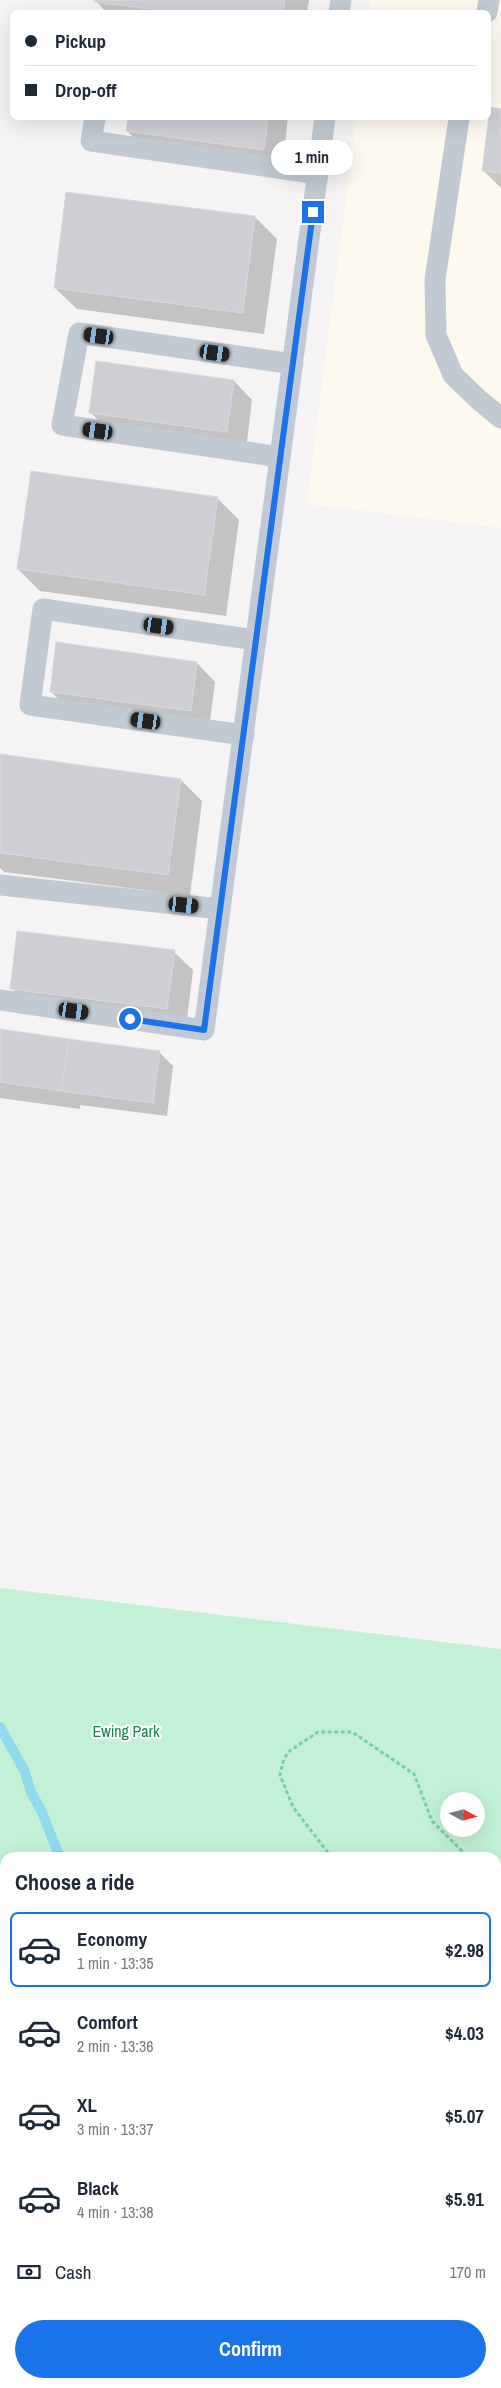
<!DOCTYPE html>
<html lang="en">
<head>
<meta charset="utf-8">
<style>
	:root { --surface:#fff; --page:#f6f6f7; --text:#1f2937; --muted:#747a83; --line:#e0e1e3; --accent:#1a73e8 }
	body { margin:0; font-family:"Archivo Narrow",sans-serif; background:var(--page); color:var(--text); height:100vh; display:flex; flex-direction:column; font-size:19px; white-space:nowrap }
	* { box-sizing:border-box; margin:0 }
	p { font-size:16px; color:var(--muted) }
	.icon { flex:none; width:28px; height:28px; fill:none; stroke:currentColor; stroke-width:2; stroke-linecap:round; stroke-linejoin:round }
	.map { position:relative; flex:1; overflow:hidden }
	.side { position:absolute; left:0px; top:1852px; width:501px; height:536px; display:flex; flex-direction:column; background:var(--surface); border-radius:15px 15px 0 0; box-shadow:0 5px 20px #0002 }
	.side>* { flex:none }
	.hud { position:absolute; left:10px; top:10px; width:481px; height:110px; border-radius:8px; box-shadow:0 5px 20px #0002; display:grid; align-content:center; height:110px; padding:0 15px; background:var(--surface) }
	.needle { width:32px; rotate:97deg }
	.buttons { position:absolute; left:440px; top:1792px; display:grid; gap:10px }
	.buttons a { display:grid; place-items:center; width:45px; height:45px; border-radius:50%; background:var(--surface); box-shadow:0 5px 20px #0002; font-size:25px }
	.end { position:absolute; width:22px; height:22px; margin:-11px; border:6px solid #1a73e8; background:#fff; box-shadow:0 0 0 2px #fff }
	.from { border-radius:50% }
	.bubble { position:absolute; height:35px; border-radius:18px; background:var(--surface); box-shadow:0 5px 20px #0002; font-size:16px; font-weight:800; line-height:35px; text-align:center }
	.car { position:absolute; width:15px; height:30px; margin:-15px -8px; border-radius:6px; box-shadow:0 0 4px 1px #0007; background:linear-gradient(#222 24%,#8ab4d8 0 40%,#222 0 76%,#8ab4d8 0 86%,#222 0) }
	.hud b { display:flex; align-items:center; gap:18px; height:48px; font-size:19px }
	.hud b+b { border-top:1px solid var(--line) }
	.hud i { width:12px; height:12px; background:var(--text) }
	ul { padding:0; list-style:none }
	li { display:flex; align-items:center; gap:15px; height:75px; margin:0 10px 8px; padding:0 5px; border:2px solid transparent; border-radius:8px }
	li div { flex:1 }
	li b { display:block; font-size:19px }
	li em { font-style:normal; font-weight:800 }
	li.active { border-color:var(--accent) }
	li>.icon { width:45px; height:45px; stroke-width:1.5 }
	h2 { padding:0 15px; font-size:22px; line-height:60px }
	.pay { display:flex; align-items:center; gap:12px; height:55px; padding:0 15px; font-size:19px }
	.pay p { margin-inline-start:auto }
	.cta { display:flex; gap:10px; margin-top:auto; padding:10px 15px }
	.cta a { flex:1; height:58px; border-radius:30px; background:var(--accent); color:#fff; font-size:20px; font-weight:800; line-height:58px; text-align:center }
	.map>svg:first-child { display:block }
</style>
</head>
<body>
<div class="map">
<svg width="501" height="2388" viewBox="0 0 501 2388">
	<rect width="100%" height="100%" fill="#f5f3f3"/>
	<!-- commercial -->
	<path fill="#fdf9ef" d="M 371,0 L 501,0 L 501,528 L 307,504 L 356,118 L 489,118 L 489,12 L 370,12 Z"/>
	<!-- green -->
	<path fill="#c3f1d5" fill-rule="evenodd" d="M 0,1588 L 501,1649 L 501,2388 L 0,2388 ZM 449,1801 L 476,1801 L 476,1829 L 449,1829 ZM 5,1858 L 496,1858 L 496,2384 L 5,2384 Z"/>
	<!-- shadow -->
	<g fill="#0003">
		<path d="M 95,0 L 309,0 L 307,12 L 106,12 Z"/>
		<path d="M 501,110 L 501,188 L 483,170 Z"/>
		<path d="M 129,118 L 288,118 L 282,168 L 146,150 L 127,131 Z"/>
		<path d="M 255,217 L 277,239 L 264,334 L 77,309 L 55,288 Z"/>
		<path d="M 234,381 L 252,400 L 246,450 L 109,431 L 90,412 Z"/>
		<path d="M 217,498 L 239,520 L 226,616 L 40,591 L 18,569 Z"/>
		<path d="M 197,663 L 215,682 L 209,729 L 70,710 L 51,692 Z"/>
		<path d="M 0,756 L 181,780 L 202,801 L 190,896 L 4,872 L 0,868 Z"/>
		<path d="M 174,952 L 193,970 L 186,1027 L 30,1007 L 12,988 Z"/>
		<path d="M 0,1031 L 159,1052 L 173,1066 L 167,1116 L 80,1105 L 80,1109 L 0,1098 Z"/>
	</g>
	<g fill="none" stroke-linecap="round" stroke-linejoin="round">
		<!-- stream -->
		<g stroke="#90daee" stroke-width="10">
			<path d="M 0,1727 L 25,1772 L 31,1792 L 41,1810 L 60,1858"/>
			<path d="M 496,2177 L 501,2180"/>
		</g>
	</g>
	<!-- building -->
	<g fill="#cdcfd5" stroke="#d7d9de">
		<path d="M 94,0 L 285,0 L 283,12 L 174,12 L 94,2 Z"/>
		<path d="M 490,107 L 501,109 L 501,173 L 482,171 Z"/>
		<path d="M 128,118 L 268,118 L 264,150 L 126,131 Z"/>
		<path d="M 66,192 L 255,216 L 243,313 L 54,288 Z"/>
		<path d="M 96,361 L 234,380 L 227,432 L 89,413 Z"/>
		<path d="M 31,471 L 218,497 L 204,595 L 17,569 Z"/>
		<path d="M 56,642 L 197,662 L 191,711 L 50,692 Z"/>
		<path d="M 0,754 L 181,779 L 168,875 L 0,853 Z"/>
		<path d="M 17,931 L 175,950 L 167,1009 L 10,989 Z"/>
		<path d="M 0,1029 L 69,1039 L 61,1091 L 0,1082 Z"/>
		<path d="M 69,1039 L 160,1051 L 153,1103 L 61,1091 Z"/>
	</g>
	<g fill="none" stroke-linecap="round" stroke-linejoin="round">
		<!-- path -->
		<g stroke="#7ad0a6" stroke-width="3" stroke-dasharray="4 2.5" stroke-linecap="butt">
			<path d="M 332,1858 L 293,1807 L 280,1775 L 283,1762 L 288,1752 L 318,1732 L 352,1732 L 414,1774 L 432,1821 L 469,1858"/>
			<path d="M 496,1872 L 501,1874"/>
			<path d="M 0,1949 L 5,1954"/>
			<path d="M 496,2007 L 501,2008"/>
			<path d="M 496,2284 L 501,2286"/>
			<path d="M 463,2384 L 467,2388"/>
			<path d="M 126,2388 L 127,2384"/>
		</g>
		<!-- lane -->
		<g stroke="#c1cad2" stroke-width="21">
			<path d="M 339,12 L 341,0"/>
			<path d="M 487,12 L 489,0"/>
			<path d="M 95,118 L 91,141 L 318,174"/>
			<path d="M 459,118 L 435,280 L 436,335 L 453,375 L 479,400 L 501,418"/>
			<path d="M 280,457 L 62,425 L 79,333 L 293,364"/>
			<path d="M 244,735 L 30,705 L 43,609 L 256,640"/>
			<path d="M 0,885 L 220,909"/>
			<path d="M 0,1000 L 204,1030 L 325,118"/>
		</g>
	</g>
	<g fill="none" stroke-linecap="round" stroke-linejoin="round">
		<!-- route -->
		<path stroke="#1a73e8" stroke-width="6" d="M 130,1019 L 204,1030 L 313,212"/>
	</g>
	<g text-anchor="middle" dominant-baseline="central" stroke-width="4.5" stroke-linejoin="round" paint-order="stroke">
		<!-- park labels -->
		<g font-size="16" fill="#17864f" stroke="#fff">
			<text x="126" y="1731">Ewing Park</text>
		</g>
	</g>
</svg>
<div class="buttons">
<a><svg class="needle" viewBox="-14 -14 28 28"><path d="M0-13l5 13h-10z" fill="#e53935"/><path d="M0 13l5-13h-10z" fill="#747a83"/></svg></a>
</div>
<i class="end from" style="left:130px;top:1019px"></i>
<i class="end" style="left:313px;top:212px"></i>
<div class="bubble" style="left:271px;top:140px;width:82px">1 min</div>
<i class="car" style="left:99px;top:336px;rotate:278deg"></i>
<i class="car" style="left:215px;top:353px;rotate:98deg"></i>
<i class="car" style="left:98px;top:431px;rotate:278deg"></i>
<i class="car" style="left:159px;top:626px;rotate:98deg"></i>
<i class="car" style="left:146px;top:721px;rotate:278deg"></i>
<i class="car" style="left:184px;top:905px;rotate:96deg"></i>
<i class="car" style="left:74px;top:1011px;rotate:98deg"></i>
<div class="hud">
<b><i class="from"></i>Pickup</b>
<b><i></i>Drop-off</b>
</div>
<section class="side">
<h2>Choose a ride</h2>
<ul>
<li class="active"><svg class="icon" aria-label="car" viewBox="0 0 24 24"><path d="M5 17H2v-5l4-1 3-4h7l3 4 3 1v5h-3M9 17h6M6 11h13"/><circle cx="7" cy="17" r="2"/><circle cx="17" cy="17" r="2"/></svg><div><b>Economy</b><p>1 min · 13:35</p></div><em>$2.98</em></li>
<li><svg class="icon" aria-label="car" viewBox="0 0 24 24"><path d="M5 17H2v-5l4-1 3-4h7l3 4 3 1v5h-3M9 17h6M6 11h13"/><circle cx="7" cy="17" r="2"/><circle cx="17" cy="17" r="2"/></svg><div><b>Comfort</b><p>2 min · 13:36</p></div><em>$4.03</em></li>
<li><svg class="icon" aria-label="car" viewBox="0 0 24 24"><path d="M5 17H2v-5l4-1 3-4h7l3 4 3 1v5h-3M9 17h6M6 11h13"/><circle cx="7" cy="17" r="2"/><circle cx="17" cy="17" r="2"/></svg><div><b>XL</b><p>3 min · 13:37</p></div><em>$5.07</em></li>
<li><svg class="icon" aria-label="car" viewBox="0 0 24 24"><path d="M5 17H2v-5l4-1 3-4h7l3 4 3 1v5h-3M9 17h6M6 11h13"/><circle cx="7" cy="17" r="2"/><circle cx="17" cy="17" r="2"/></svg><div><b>Black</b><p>4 min · 13:38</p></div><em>$5.91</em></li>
</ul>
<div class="pay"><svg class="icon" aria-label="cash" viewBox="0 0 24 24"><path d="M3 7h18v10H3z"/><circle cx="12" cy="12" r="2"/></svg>Cash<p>170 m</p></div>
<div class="cta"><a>Confirm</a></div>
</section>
</div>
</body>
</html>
